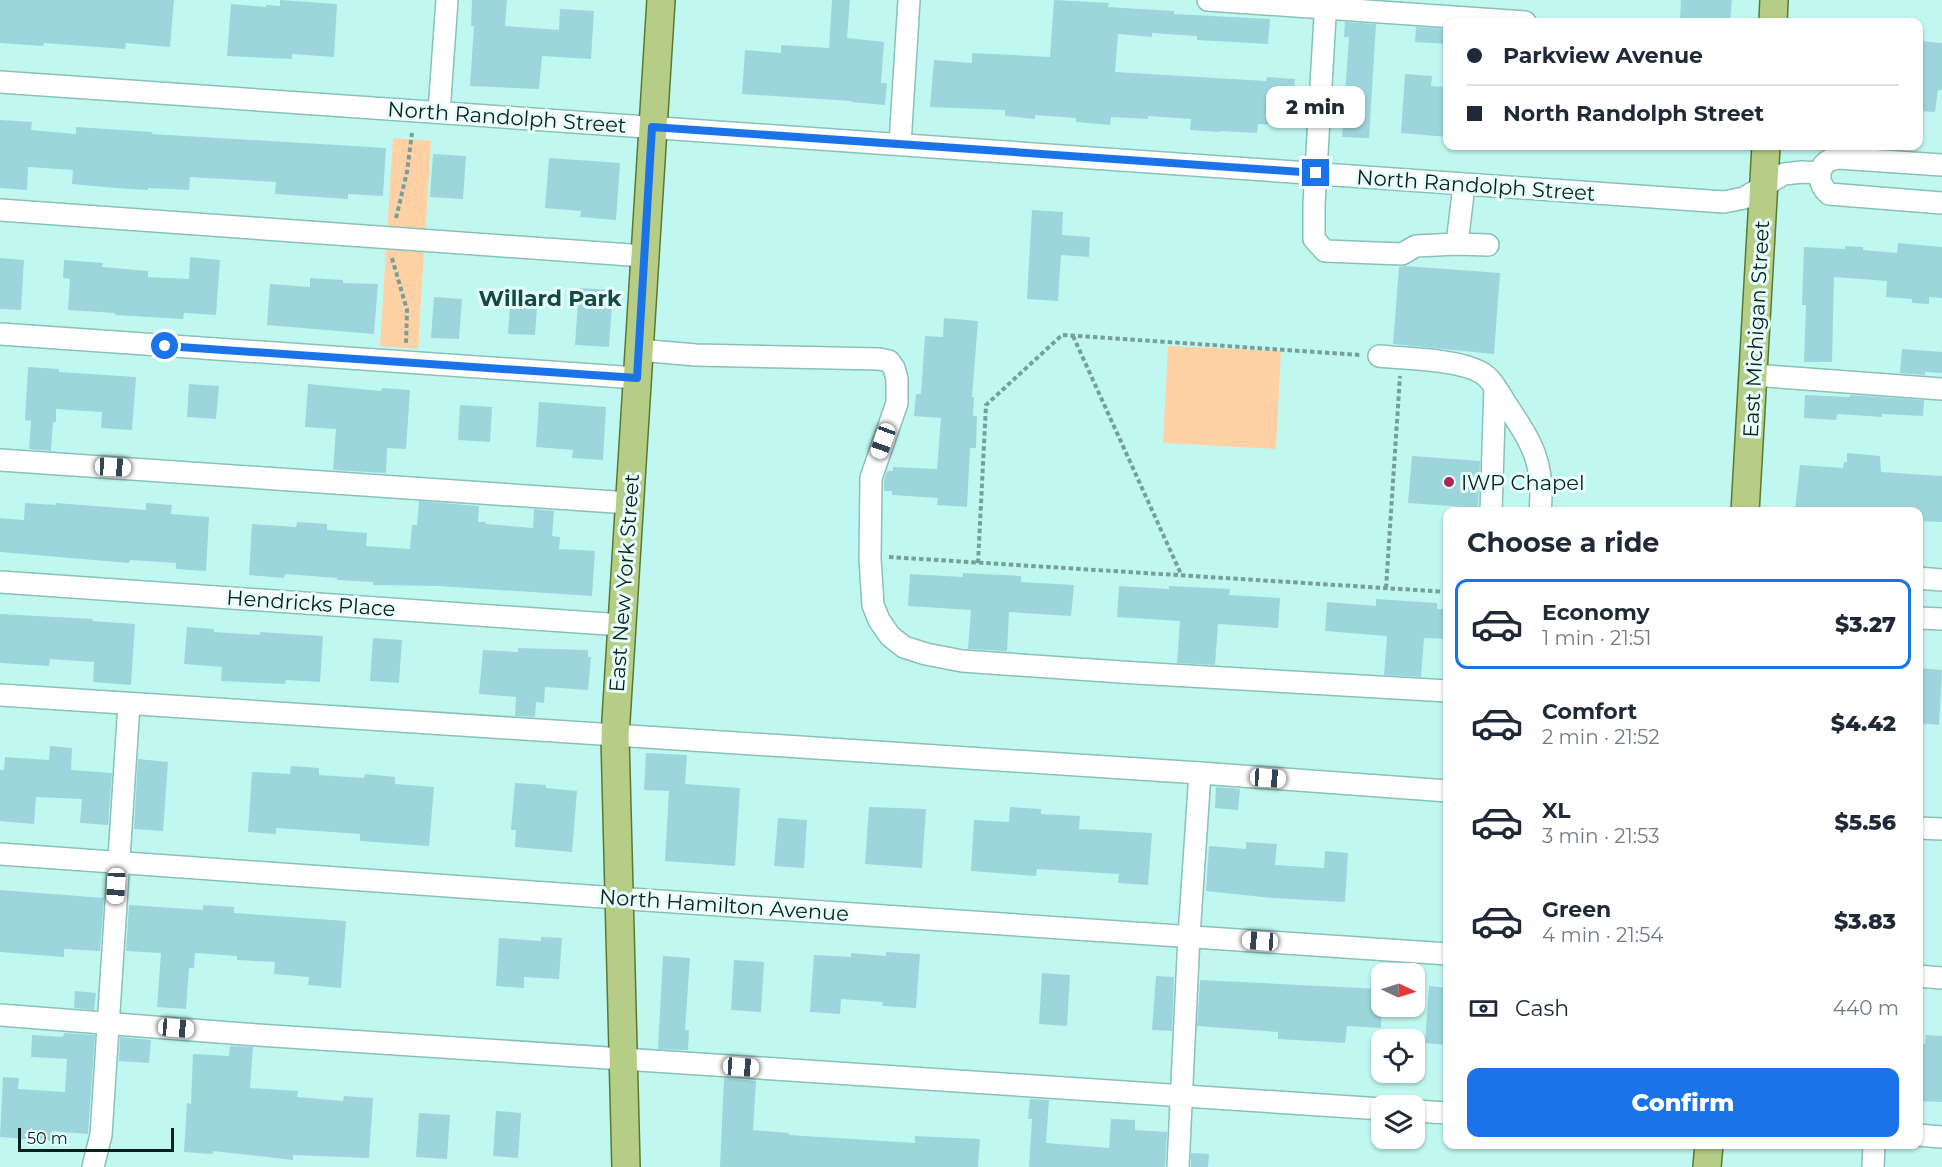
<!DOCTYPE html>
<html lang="en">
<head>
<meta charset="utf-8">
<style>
	:root { --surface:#fff; --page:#f6f6f7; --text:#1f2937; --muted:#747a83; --line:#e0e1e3; --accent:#1a73e8 }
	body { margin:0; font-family:Montserrat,sans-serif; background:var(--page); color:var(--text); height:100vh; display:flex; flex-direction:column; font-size:22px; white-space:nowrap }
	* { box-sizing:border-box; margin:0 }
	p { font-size:20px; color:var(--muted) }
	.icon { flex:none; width:33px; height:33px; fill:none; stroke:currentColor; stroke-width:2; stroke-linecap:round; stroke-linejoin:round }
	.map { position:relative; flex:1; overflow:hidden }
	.side { position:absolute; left:1443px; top:507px; width:480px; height:642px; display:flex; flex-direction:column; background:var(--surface); border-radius:12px; box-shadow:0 2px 4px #0004 }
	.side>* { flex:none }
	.banner { position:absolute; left:1443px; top:18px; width:480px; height:132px; border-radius:12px; box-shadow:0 2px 4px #0004; display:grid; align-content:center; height:132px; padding:0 24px; background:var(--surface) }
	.needle { width:39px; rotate:94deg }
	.fabs { position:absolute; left:1371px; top:963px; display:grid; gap:12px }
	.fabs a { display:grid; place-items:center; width:54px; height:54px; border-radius:12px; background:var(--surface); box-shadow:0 2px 4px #0004; font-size:30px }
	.scale { position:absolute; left:18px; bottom:15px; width:156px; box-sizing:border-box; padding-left:6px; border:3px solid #09201d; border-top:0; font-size:16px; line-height:21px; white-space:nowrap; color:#09201d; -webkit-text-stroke:4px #e8fefb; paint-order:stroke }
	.end { position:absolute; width:27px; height:27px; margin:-14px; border:8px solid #1a73e8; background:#fff; box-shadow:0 0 0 3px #fff }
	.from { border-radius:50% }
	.bubble { position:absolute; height:42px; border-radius:12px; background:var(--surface); box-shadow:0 2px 4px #0004; font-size:20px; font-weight:800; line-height:42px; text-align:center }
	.car { position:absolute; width:18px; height:36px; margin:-18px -9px; border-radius:8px; box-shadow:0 0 4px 2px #0007; background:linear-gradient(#fff 24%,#345 0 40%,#fff 0 76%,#345 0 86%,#fff 0) }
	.banner b { display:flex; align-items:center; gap:21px; height:57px; font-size:22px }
	.banner b+b { border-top:2px solid var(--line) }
	.banner i { width:15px; height:15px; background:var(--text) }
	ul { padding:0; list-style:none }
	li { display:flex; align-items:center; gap:18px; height:90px; margin:0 12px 9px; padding:0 12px; border:3px solid transparent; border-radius:12px }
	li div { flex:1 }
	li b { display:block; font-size:22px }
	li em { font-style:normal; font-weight:800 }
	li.on { border-color:var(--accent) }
	li>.icon { width:54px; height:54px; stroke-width:1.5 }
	h2 { padding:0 24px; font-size:27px; line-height:72px }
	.pay { display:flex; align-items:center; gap:15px; height:66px; padding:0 24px; font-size:22px }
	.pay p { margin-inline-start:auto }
	.primary-button { display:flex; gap:12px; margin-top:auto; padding:12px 24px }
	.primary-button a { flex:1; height:69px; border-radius:12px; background:var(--accent); color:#fff; font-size:24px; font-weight:800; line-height:69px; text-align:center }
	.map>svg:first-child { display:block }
</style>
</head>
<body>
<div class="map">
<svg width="1942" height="1167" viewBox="0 0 1942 1167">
	<rect width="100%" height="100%" fill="#c0f8f1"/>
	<!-- green -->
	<g fill="#ffd1a4">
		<path d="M 393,138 L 431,141 L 418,349 L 380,346 Z"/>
		<path d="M 1168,346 L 1281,351 L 1276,449 L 1163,443 Z"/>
	</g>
	<!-- building -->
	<g fill="#9dd5dc">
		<path d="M 0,0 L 174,0 L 170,47 L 126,43 L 125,49 L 44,43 L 43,46 L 0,43 Z"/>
		<path d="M 280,0 L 337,4 L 334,57 L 292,54 L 292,59 L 227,56 L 231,4 L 266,7 L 266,5 L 280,6 Z"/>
		<path d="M 472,0 L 507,0 L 505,26 L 559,30 L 560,9 L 594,11 L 591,59 L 542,56 L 539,89 L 470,86 L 474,26 L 471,26 Z"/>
		<path d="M 832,0 L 850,0 L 847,38 L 884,42 L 881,83 L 887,83 L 885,105 L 851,102 L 852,101 L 742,94 L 745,50 L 781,53 L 781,45 L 829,48 Z"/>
		<path d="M 1054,0 L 1109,3 L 1108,7 L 1174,11 L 1174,14 L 1270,19 L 1268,44 L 1197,40 L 1197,36 L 1152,33 L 1152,37 L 1118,34 L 1115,72 L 1266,81 L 1267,77 L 1295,79 L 1292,126 L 1258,124 L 1257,133 L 1220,131 L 1220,132 L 1190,130 L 1191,119 L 1148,116 L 1148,119 L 1111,117 L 1110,125 L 1076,122 L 1076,118 L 1035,115 L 1035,119 L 1005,116 L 1005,110 L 930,107 L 934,60 L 972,63 L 972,53 L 1050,57 Z"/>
		<path d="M 1681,0 L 1732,0 L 1730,22 L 1680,22 Z"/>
		<path d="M 1345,22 L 1376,24 L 1369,138 L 1342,137 L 1349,37 L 1344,37 Z"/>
		<path d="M 1416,27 L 1448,29 L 1448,44 L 1415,42 Z"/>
		<path d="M 1918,41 L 1942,43 L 1942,90 L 1938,90 L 1935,112 L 1918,111 Z"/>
		<path d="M 1405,74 L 1432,76 L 1431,86 L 1448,87 L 1448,137 L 1401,133 Z"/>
		<path d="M 0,120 L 32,122 L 31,130 L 76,134 L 76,127 L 152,132 L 152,134 L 386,148 L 383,196 L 348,194 L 348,199 L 275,194 L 276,182 L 190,177 L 189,190 L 148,188 L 148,190 L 115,188 L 72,184 L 73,170 L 28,167 L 27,190 L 0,188 Z"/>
		<path d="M 433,154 L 466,156 L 463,199 L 430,197 Z"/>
		<path d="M 549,158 L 620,163 L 616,220 L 580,217 L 581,211 L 545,208 Z"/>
		<path d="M 1032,210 L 1063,212 L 1062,235 L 1090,237 L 1089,257 L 1061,255 L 1058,301 L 1027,299 Z"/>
		<path d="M 1898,243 L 1942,247 L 1942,298 L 1929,297 L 1929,304 L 1912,303 L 1912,299 L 1886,297 L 1887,281 L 1834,277 L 1832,362 L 1804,362 L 1806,305 L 1802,305 L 1804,247 L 1845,249 L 1845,246 L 1863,247 L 1863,250 L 1897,253 Z"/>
		<path d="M 190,257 L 220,260 L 216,315 L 184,313 L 183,319 L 115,315 L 115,313 L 68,310 L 70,279 L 63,278 L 64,260 L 103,263 L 102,267 L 148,271 L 148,277 L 189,279 Z"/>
		<path d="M 0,258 L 24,260 L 21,310 L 0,309 Z"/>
		<path d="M 1405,266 L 1500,273 L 1494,354 L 1393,344 L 1399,267 Z"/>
		<path d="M 310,278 L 343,280 L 343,283 L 378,284 L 374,334 L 267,325 L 270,284 L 310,287 Z"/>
		<path d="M 579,288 L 613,290 L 609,347 L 575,345 Z"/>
		<path d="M 434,297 L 462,299 L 459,339 L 431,338 Z"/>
		<path d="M 510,305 L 537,307 L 535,335 L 508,334 Z"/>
		<path d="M 944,318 L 978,321 L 972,397 L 974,397 L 973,416 L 977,416 L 976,448 L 970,448 L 967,507 L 937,505 L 938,498 L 892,495 L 892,491 L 884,491 L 884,480 L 887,471 L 893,471 L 893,467 L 937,469 L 941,418 L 914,416 L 916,394 L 921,394 L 925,336 L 943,337 Z"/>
		<path d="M 1902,349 L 1942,352 L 1942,373 L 1925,372 L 1925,375 L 1900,373 Z"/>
		<path d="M 28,367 L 59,369 L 59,372 L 136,377 L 132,430 L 101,428 L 102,412 L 56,409 L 56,422 L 53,422 L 51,451 L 29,449 L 31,421 L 25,420 Z"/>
		<path d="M 189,384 L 219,386 L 216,419 L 187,417 Z"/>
		<path d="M 308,384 L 381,391 L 382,388 L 410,390 L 406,449 L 387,448 L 386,473 L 333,470 L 336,429 L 305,427 Z"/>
		<path d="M 1805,395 L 1850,397 L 1850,395 L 1924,400 L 1923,416 L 1882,414 L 1882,417 L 1837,414 L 1836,420 L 1804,418 Z"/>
		<path d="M 539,402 L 606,407 L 603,460 L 572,458 L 573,450 L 536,447 Z"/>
		<path d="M 460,405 L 492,407 L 490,442 L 458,440 Z"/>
		<path d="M 1847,453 L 1880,456 L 1881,472 L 1942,476 L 1942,522 L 1918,521 L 1918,512 L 1832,512 L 1795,509 L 1800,465 L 1843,468 L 1844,462 L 1847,462 Z"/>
		<path d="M 1412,456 L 1480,461 L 1478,508 L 1408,503 Z"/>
		<path d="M 419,501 L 479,506 L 478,522 L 486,522 L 485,524 L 533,528 L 534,509 L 554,511 L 552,536 L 560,537 L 559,549 L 595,551 L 592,596 L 439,586 L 373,585 L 373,582 L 337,580 L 337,578 L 285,574 L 284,578 L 249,575 L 252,524 L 296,527 L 297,522 L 327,524 L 327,530 L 367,533 L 366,546 L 410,549 L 412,525 L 417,525 Z"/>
		<path d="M 25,503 L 56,505 L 56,503 L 146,510 L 146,503 L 172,505 L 171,514 L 209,517 L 206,571 L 176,569 L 176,563 L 130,560 L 129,563 L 0,552 L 0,518 L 24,520 Z"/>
		<path d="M 963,573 L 1021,576 L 1021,582 L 1074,585 L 1071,616 L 1009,612 L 1007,651 L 968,649 L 971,610 L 908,606 L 910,574 L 963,577 Z"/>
		<path d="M 1119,586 L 1169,589 L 1169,586 L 1230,589 L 1229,595 L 1280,598 L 1278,628 L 1218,624 L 1215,665 L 1177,663 L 1180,621 L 1117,617 Z"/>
		<path d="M 1376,599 L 1437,603 L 1437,609 L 1448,609 L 1448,639 L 1424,638 L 1421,677 L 1384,675 L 1387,636 L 1325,631 L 1327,602 L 1376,606 Z"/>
		<path d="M 0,614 L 93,619 L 92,621 L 135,624 L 131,685 L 93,682 L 94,662 L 50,659 L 49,666 L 0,663 Z"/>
		<path d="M 187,627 L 214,629 L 214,632 L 260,635 L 260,632 L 323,636 L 320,682 L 286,680 L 285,684 L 221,681 L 222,667 L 184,664 Z"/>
		<path d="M 373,638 L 402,640 L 399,683 L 370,681 Z"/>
		<path d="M 518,648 L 588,650 L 588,657 L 591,657 L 588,690 L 545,687 L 544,703 L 536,702 L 535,717 L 515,716 L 516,697 L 479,694 L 483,650 L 518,652 Z"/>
		<path d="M 1918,668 L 1942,670 L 1939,725 L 1918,723 Z"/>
		<path d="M 50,746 L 72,748 L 71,770 L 112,773 L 108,825 L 80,823 L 82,799 L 36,797 L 34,824 L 0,821 L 0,770 L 4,770 L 5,757 L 49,760 Z"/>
		<path d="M 646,753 L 687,755 L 685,784 L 740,788 L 735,866 L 665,861 L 669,791 L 644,790 Z"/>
		<path d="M 138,759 L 168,762 L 163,831 L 134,829 Z"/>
		<path d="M 291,766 L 319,768 L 319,775 L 364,778 L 365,774 L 395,777 L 395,784 L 434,787 L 429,846 L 360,841 L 360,834 L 276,828 L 276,834 L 248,832 L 252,772 L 290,774 Z"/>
		<path d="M 515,783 L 546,785 L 546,788 L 577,791 L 572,852 L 515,847 L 516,830 L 511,830 Z"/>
		<path d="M 1216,787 L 1240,789 L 1238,810 L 1215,808 Z"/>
		<path d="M 869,807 L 926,809 L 922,868 L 865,864 Z"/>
		<path d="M 1010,807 L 1041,809 L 1041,814 L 1080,816 L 1079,829 L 1152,833 L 1148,885 L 1118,883 L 1119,874 L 1037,869 L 1036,876 L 971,871 L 974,820 L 1009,822 Z"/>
		<path d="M 778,818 L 807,820 L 804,868 L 774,866 Z"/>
		<path d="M 1246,842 L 1277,844 L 1275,865 L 1324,868 L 1325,851 L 1348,853 L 1345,902 L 1273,898 L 1206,891 L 1209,846 L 1246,849 Z"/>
		<path d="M 0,890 L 104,898 L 100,951 L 64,949 L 64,957 L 0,952 Z"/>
		<path d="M 129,905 L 203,910 L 203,905 L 234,907 L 234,913 L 346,921 L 341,988 L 308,985 L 309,977 L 274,974 L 275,962 L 237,960 L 237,956 L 195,953 L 194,968 L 189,968 L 186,1009 L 157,1007 L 161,953 L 126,951 Z"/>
		<path d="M 541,937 L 562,938 L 559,979 L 524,977 L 524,988 L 496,986 L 499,938 L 541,941 Z"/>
		<path d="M 886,952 L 920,954 L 916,1008 L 882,1006 L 883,1002 L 841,999 L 840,1014 L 810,1012 L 814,955 L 851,957 L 851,953 L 886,956 Z"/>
		<path d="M 663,956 L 690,958 L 685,1030 L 689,1030 L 688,1050 L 658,1049 Z"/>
		<path d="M 734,960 L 764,962 L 761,1012 L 731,1010 Z"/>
		<path d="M 1042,973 L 1070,975 L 1067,1026 L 1039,1024 Z"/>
		<path d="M 1156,976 L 1174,977 L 1172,1031 L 1152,1030 Z"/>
		<path d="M 1200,980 L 1381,989 L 1381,1028 L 1347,1026 L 1345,1043 L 1278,1039 L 1278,1032 L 1197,1026 Z"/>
		<path d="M 1429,986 L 1448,988 L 1448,1045 L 1425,1043 Z"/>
		<path d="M 75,991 L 96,993 L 94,1010 L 74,1008 Z"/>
		<path d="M 64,1033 L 95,1035 L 88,1134 L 52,1131 L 51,1141 L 0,1137 L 3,1077 L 19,1078 L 18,1089 L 65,1092 L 67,1059 L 31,1057 L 32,1035 L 63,1037 Z"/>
		<path d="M 1926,1035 L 1942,1036 L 1942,1102 L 1918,1101 L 1918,1044 L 1925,1044 Z"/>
		<path d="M 120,1037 L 151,1040 L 149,1063 L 119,1061 Z"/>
		<path d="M 230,1046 L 253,1047 L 250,1088 L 298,1091 L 297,1097 L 343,1101 L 344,1096 L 373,1098 L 369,1158 L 293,1155 L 293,1160 L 213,1151 L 213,1154 L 184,1152 L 187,1103 L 191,1104 L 193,1054 L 229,1056 Z"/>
		<path d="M 724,1078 L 756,1081 L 753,1130 L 789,1133 L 789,1135 L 915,1143 L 915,1136 L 980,1139 L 978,1167 L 720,1167 Z"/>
		<path d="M 1030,1099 L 1049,1100 L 1046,1143 L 1109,1148 L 1111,1119 L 1135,1120 L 1135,1130 L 1167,1132 L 1165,1167 L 1029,1167 L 1032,1119 L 1028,1119 Z"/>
		<path d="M 496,1111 L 521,1113 L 518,1158 L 493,1156 Z"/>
		<path d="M 419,1113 L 450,1115 L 447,1159 L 416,1157 Z"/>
		<path d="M 1191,1153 L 1209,1154 L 1208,1167 L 1191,1167 Z"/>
	</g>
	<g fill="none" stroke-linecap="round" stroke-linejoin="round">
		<!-- minor casing -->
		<g stroke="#89c0b9" stroke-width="24">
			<g id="minor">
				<path d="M 1208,0 L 1525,22"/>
				<path d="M 1326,0 L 1314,204 L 1314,239 L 1325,251 L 1402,254 L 1416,246 L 1457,244 L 1488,245"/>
				<path d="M 0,82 L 1724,202 L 1744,198 L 1784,174 L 1802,172 L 1819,173"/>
				<path d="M 439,112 L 447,0"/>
				<path d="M 900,144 L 909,0"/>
				<path d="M 1942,165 L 1838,158 C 1818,160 1814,181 1829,194 L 1942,203"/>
				<path d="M 0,210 L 644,256"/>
				<path d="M 1457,244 L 1464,185"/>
				<path d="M 0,334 L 637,378"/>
				<path d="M 638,350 L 696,355 L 879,359 L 889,361 L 894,368 L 897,379 L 897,403 L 871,478 L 870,559 L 873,605 L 879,620 L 890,636 L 904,647 L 926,654 L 962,661 L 1136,673 L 1448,691"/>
				<path d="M 1379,356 C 1407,359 1456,359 1480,372 C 1492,378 1499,393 1506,404 C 1532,443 1545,463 1540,512"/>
				<path d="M 1753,375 L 1942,389"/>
				<path d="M 0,460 L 629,503"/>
				<path d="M 1491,512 L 1495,387"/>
				<path d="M 1918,578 L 1942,580"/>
				<path d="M 0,582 L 622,625"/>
				<path d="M 1918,618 L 1942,619"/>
				<path d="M 0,695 L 1200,773 L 1448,791"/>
				<path d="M 1918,828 L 1942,829"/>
				<path d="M 0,854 L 645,900 L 1448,954"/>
				<path d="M 1918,976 L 1942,978"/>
				<path d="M 0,1015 L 244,1034 L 1382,1109"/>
				<path d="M 1414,1111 L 1448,1113"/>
				<path d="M 1918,1135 L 1942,1137"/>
				<path d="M 93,1167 L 101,1135 L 129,704"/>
				<path d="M 1178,1167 L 1189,936 L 1200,773"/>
				<path d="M 1873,1167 L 1874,1144"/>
			</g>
		</g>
		<!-- major casing -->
		<g stroke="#597a2d" stroke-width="30">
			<g id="major">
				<path d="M 1773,22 L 1774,0"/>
				<path d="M 1745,512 L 1766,146"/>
				<path d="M 626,1167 L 615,736 L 661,0"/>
				<path d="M 1707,1167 L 1709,1144"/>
			</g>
		</g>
		<!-- path -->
		<g stroke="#759f9a" stroke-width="4" stroke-dasharray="4.5 3" stroke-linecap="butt">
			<path d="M 396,218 L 407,172 L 412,133"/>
			<path d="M 392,258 L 407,310 L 406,344"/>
			<path d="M 1073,336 L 1181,574"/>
			<path d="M 889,557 L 1448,592"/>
			<path d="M 978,563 L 986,405 L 1062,335 L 1361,355"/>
			<path d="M 1386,588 L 1400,376"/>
		</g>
		<!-- minor -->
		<use href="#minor" stroke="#fff" stroke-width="21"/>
		<!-- major -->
		<use href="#major" stroke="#b5cd86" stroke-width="27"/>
	</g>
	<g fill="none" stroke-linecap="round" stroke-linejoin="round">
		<!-- route -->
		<path stroke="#1a73e8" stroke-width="8" d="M 165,346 L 637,378 L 652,127 L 1316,173"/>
	</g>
	<!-- markers -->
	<circle fill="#b22355" stroke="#e8fefb" stroke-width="2" cx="1449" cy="482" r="6"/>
	<g text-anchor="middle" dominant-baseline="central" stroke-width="6" stroke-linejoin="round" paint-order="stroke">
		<!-- street labels -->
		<g font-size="21" fill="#09201d" stroke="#e8fefb">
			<text transform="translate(507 117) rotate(4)">North Randolph Street</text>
			<text transform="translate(1476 185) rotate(4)">North Randolph Street</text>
			<text transform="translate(1756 329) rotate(-87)">East Michigan Street</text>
			<text transform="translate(624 583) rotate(-86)">East New York Street</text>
			<text transform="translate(311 603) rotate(4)">Hendricks Place</text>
			<text transform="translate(724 905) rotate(4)">North Hamilton Avenue</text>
		</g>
		<!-- poi labels -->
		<g font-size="21" fill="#09201d" stroke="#e8fefb" text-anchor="start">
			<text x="1461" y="482">IWP Chapel</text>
		</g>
		<!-- neighbourhood labels -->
		<g font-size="22" font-weight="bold" fill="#124b46" stroke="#e8fefb">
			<text x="550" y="298">Willard Park</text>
		</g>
	</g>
</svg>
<div class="fabs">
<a><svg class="needle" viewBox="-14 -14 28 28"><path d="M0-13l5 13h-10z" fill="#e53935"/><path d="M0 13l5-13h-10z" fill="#747a83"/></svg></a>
<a><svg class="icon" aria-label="locate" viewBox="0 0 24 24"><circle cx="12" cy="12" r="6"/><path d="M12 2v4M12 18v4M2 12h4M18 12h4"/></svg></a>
<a><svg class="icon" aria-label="layers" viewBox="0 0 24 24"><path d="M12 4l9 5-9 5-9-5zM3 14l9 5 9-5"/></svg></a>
</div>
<div class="scale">50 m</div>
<i class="end from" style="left:165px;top:346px"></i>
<i class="end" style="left:1316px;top:173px"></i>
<div class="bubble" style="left:1266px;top:86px;width:99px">2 min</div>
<i class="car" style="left:883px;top:441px;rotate:200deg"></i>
<i class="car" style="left:113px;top:467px;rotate:93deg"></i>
<i class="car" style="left:1268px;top:778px;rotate:94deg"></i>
<i class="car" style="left:116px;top:886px;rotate:183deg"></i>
<i class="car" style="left:1260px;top:941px;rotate:274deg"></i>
<i class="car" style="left:176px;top:1028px;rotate:95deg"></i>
<i class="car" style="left:741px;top:1067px;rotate:94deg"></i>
<div class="banner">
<b><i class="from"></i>Parkview Avenue</b>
<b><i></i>North Randolph Street</b>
</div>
<section class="side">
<h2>Choose a ride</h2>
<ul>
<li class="on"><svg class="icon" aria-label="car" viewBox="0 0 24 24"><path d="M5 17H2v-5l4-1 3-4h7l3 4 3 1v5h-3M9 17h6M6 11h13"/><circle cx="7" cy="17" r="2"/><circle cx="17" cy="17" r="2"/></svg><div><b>Economy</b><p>1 min · 21:51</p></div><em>$3.27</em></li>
<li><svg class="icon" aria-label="car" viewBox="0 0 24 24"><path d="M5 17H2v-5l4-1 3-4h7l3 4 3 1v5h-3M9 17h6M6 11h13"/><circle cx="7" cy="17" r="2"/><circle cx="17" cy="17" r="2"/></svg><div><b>Comfort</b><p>2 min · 21:52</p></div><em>$4.42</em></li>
<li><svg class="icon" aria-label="car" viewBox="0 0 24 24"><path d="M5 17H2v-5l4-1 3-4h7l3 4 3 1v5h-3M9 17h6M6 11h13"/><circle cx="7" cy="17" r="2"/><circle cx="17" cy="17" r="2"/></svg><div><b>XL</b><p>3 min · 21:53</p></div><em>$5.56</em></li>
<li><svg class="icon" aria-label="car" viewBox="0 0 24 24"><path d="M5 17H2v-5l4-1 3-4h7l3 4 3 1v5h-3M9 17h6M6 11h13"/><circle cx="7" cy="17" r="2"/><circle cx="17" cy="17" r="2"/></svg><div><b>Green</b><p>4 min · 21:54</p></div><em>$3.83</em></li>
</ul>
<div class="pay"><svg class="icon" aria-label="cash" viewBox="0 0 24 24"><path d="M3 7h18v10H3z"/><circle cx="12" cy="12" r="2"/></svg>Cash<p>440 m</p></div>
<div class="primary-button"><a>Confirm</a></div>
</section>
</div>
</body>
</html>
